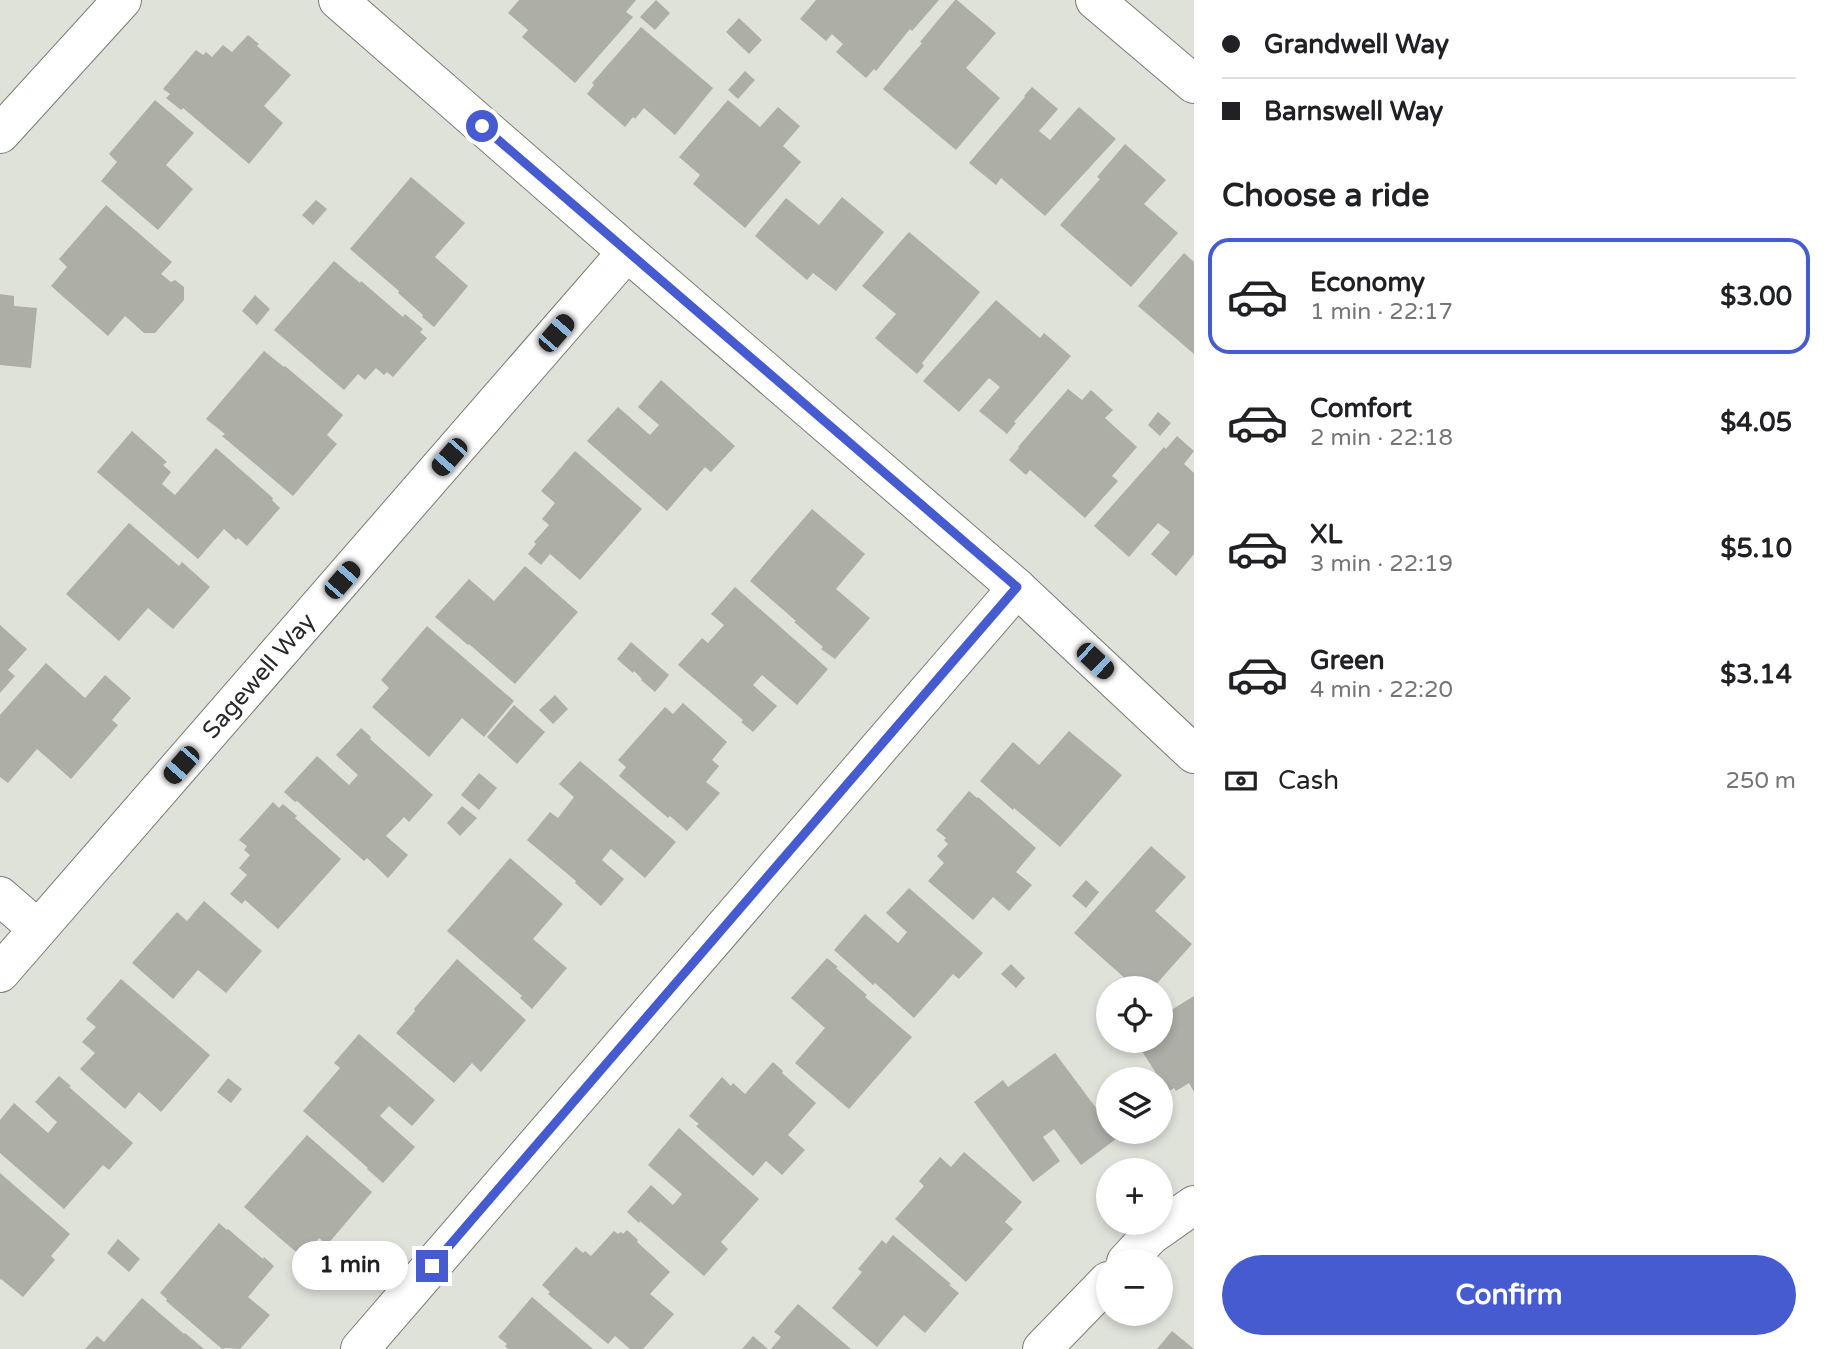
<!DOCTYPE html>
<html lang="en">
<head>
<meta charset="utf-8">
<style>
	:root { --surface:#fff; --page:#f6f6f6; --text:#202124; --muted:#757577; --line:#e0e0e0; --accent:#455bcf }
	body { margin:0; font-family:"Varela Round",sans-serif; background:var(--page); color:var(--text); height:100vh; display:flex; flex-direction:column; font-size:26px; white-space:nowrap }
	* { box-sizing:border-box; margin:0 }
	p { font-size:23px; color:var(--muted) }
	.icon { flex:none; width:38px; height:38px; fill:none; stroke:currentColor; stroke-width:2; stroke-linecap:round; stroke-linejoin:round }
	.map { position:relative; flex:1; overflow:hidden }
	.details { display:flex; flex-direction:column; background:var(--surface); width:630px }
	.details>* { flex:none }
	.guide { display:grid; align-content:center; height:154px; padding:0 28px; background:var(--surface) }
	.controls { position:absolute; left:1096px; top:976px; display:grid; gap:14px }
	.controls a { display:grid; place-items:center; width:77px; height:77px; border-radius:50%; background:var(--surface); box-shadow:0 4px 10px #0003; font-size:35px }
	.end { position:absolute; width:32px; height:32px; margin:-16px; border:9px solid #455bcf; background:#fff; box-shadow:0 0 0 4px #fff }
	.from { border-radius:50% }
	.bubble { position:absolute; height:49px; border-radius:24px; background:var(--surface); box-shadow:0 4px 10px #0003; font-size:23px; font-weight:700; line-height:49px; text-align:center }
	.car { position:absolute; width:21px; height:42px; margin:-21px -10px; border-radius:9px; box-shadow:0 0 5px 2px #0007; background:linear-gradient(#222 24%,#8ab4d8 0 40%,#222 0 76%,#8ab4d8 0 86%,#222 0) }
	.guide b { display:flex; align-items:center; gap:24px; height:66px; font-size:26px }
	.guide b+b { border-top:2px solid var(--line) }
	.guide i { width:18px; height:18px; background:var(--text) }
	ul { padding:0; list-style:none }
	li { display:flex; align-items:center; gap:21px; height:116px; margin:0 14px 10px; padding:0 14px; border:4px solid transparent; border-radius:21px }
	li div { flex:1 }
	li b { display:block; font-size:26px }
	li em { font-style:normal; font-weight:700 }
	li.on { border-color:var(--accent) }
	li>.icon { width:63px; height:63px; stroke-width:1.5 }
	h2 { padding:0 28px; font-size:32px; line-height:84px }
	.pay { display:flex; align-items:center; gap:18px; height:77px; padding:0 28px; font-size:26px }
	.pay p { margin-inline-start:auto }
	.action { display:flex; gap:14px; margin-top:auto; padding:14px 28px }
	.action a { flex:1; height:80px; border-radius:42px; background:var(--accent); color:#fff; font-size:28px; font-weight:700; line-height:80px; text-align:center }
	main { display:flex; flex:1; min-height:0 }
	.map>svg:first-child { display:block }
</style>
</head>
<body>
<main>
<div class="map">
<svg width="1194" height="1349" viewBox="0 0 1194 1349">
	<rect width="100%" height="100%" fill="#dfe2d9"/>
	<!-- building -->
	<g fill="#adafa7">
		<path d="M 519,0 L 636,0 L 626,12 L 633,17 L 575,83 L 522,37 L 528,30 L 508,13 Z"/>
		<path d="M 656,0 L 670,13 L 655,30 L 640,17 Z"/>
		<path d="M 816,0 L 939,0 L 912,31 L 910,29 L 876,71 L 874,69 L 866,78 L 836,52 L 843,44 L 832,34 L 826,41 L 800,19 Z"/>
		<path d="M 955,0 L 957,0 L 996,33 L 966,68 L 1000,98 L 956,150 L 883,89 L 922,43 L 920,42 Z"/>
		<path d="M 739,18 L 762,40 L 749,54 L 726,32 Z"/>
		<path d="M 641,27 L 713,88 L 675,135 L 644,108 L 635,119 L 633,117 L 625,127 L 587,94 L 594,85 L 592,83 Z"/>
		<path d="M 248,35 L 259,44 L 257,46 L 291,75 L 264,106 L 283,123 L 249,164 L 183,108 L 181,110 L 166,98 L 170,94 L 163,89 L 196,50 L 203,55 L 206,52 L 212,57 L 223,45 L 232,52 Z"/>
		<path d="M 745,71 L 755,80 L 738,99 L 728,90 Z"/>
		<path d="M 1032,87 L 1058,109 L 1039,131 L 1050,140 L 1079,107 L 1116,139 L 1045,216 L 1001,178 L 996,185 L 969,163 L 1025,97 L 1024,96 Z"/>
		<path d="M 155,100 L 194,133 L 166,165 L 193,189 L 158,230 L 101,181 L 117,162 L 109,154 Z"/>
		<path d="M 728,100 L 760,127 L 778,107 L 800,126 L 783,146 L 801,162 L 745,228 L 693,184 L 700,175 L 679,157 Z"/>
		<path d="M 1125,144 L 1166,180 L 1144,204 L 1178,233 L 1131,287 L 1060,225 L 1100,179 L 1097,177 Z"/>
		<path d="M 411,177 L 465,223 L 435,257 L 468,286 L 434,327 L 422,317 L 423,315 L 398,293 L 399,291 L 350,249 Z"/>
		<path d="M 842,197 L 884,232 L 836,291 L 813,273 L 807,280 L 755,236 L 786,198 L 819,225 Z"/>
		<path d="M 316,200 L 327,209 L 313,225 L 302,215 Z"/>
		<path d="M 106,205 L 172,262 L 161,274 L 171,282 L 175,280 L 184,287 L 184,300 L 155,333 L 144,333 L 125,316 L 108,336 L 51,286 L 67,267 L 59,259 Z"/>
		<path d="M 909,232 L 980,292 L 922,363 L 924,366 L 917,374 L 875,338 L 896,314 L 862,286 Z"/>
		<path d="M 1184,253 L 1194,262 L 1194,354 L 1138,306 Z"/>
		<path d="M 334,261 L 360,283 L 361,281 L 403,317 L 405,314 L 423,329 L 420,332 L 427,338 L 393,377 L 387,372 L 384,375 L 376,368 L 365,380 L 358,374 L 344,390 L 274,330 Z"/>
		<path d="M 0,294 L 14,296 L 14,306 L 37,308 L 31,368 L 0,365 Z"/>
		<path d="M 255,295 L 270,309 L 257,325 L 242,311 Z"/>
		<path d="M 996,300 L 1040,338 L 1044,333 L 1071,356 L 1014,422 L 1016,423 L 1007,434 L 979,411 L 1000,387 L 989,378 L 959,412 L 923,381 Z"/>
		<path d="M 264,351 L 284,367 L 285,366 L 343,415 L 327,435 L 337,444 L 293,496 L 222,436 L 225,434 L 206,419 Z"/>
		<path d="M 661,380 L 735,446 L 711,472 L 705,467 L 667,511 L 587,441 L 618,407 L 650,435 L 659,425 L 638,407 Z"/>
		<path d="M 1068,389 L 1082,400 L 1091,390 L 1113,410 L 1105,418 L 1137,447 L 1112,476 L 1118,481 L 1085,518 L 1030,470 L 1026,475 L 1009,460 L 1019,448 L 1018,447 Z"/>
		<path d="M 1158,412 L 1171,423 L 1160,436 L 1148,425 Z"/>
		<path d="M 132,431 L 167,462 L 163,465 L 171,472 L 162,484 L 175,495 L 216,448 L 273,498 L 272,500 L 280,508 L 247,546 L 238,538 L 236,540 L 224,529 L 198,559 L 97,472 Z"/>
		<path d="M 1177,436 L 1194,451 L 1184,464 L 1194,473 L 1194,554 L 1176,576 L 1151,554 L 1170,532 L 1158,523 L 1129,557 L 1094,526 L 1164,447 L 1166,449 Z"/>
		<path d="M 575,451 L 642,509 L 580,580 L 550,554 L 541,565 L 528,554 L 536,544 L 534,542 L 549,525 L 542,519 L 555,503 L 541,491 Z"/>
		<path d="M 812,509 L 865,554 L 836,589 L 870,618 L 835,659 L 821,649 L 823,647 L 794,622 L 796,621 L 750,581 Z"/>
		<path d="M 129,523 L 179,566 L 182,562 L 210,587 L 173,629 L 148,608 L 119,641 L 66,594 Z"/>
		<path d="M 525,566 L 578,612 L 515,684 L 469,644 L 468,645 L 435,617 L 469,579 L 494,601 Z"/>
		<path d="M 735,587 L 828,669 L 797,705 L 762,675 L 753,685 L 777,706 L 753,732 L 741,722 L 743,720 L 678,665 L 702,638 L 708,643 L 724,625 L 711,614 Z"/>
		<path d="M 0,625 L 27,649 L 8,670 L 15,676 L 0,693 Z"/>
		<path d="M 427,626 L 514,701 L 484,737 L 462,718 L 429,757 L 372,707 L 389,688 L 381,680 Z"/>
		<path d="M 631,642 L 669,675 L 655,692 L 641,680 L 642,679 L 634,671 L 633,673 L 617,659 Z"/>
		<path d="M 46,663 L 85,698 L 105,675 L 131,698 L 112,720 L 118,725 L 71,779 L 37,749 L 8,783 L 0,777 L 0,715 Z"/>
		<path d="M 555,695 L 568,709 L 553,724 L 539,710 Z"/>
		<path d="M 683,703 L 727,742 L 712,760 L 719,766 L 706,782 L 720,793 L 687,831 L 670,816 L 668,818 L 619,776 L 626,767 L 618,760 L 665,707 L 673,714 Z"/>
		<path d="M 514,705 L 545,732 L 517,764 L 487,737 Z"/>
		<path d="M 361,728 L 371,737 L 370,739 L 433,795 L 409,822 L 404,817 L 386,836 L 408,855 L 388,878 L 367,858 L 364,861 L 297,801 L 295,802 L 284,792 L 317,756 L 349,785 L 358,775 L 336,755 Z"/>
		<path d="M 1069,731 L 1122,775 L 1060,847 L 1014,808 L 1013,810 L 980,781 L 1013,742 L 1039,765 Z"/>
		<path d="M 580,761 L 676,842 L 645,878 L 611,849 L 602,860 L 624,879 L 601,906 L 575,883 L 576,881 L 527,840 L 550,812 L 558,818 L 574,797 L 559,784 Z"/>
		<path d="M 479,773 L 497,788 L 479,810 L 461,795 Z"/>
		<path d="M 969,791 L 977,798 L 978,797 L 1036,848 L 1016,872 L 1032,885 L 1009,911 L 993,897 L 973,920 L 928,881 L 944,863 L 937,856 L 948,844 L 944,840 L 946,838 L 936,830 Z"/>
		<path d="M 273,802 L 279,808 L 283,804 L 297,816 L 295,818 L 341,859 L 278,929 L 245,900 L 242,904 L 230,894 L 247,875 L 239,868 L 250,855 L 244,850 L 247,846 L 239,840 Z"/>
		<path d="M 462,806 L 477,818 L 460,836 L 447,823 Z"/>
		<path d="M 1151,846 L 1186,877 L 1155,911 L 1192,944 L 1152,989 L 1137,989 L 1074,933 Z"/>
		<path d="M 510,858 L 563,904 L 533,939 L 567,968 L 532,1009 L 520,998 L 522,996 L 447,931 Z"/>
		<path d="M 1086,880 L 1099,892 L 1086,908 L 1072,896 Z"/>
		<path d="M 909,888 L 983,953 L 959,979 L 953,974 L 914,1018 L 875,983 L 873,985 L 834,950 L 865,914 L 898,943 L 907,932 L 886,913 Z"/>
		<path d="M 204,901 L 262,951 L 226,993 L 198,970 L 173,999 L 132,963 L 177,912 L 187,921 Z"/>
		<path d="M 827,958 L 838,967 L 836,968 L 867,995 L 865,997 L 912,1037 L 849,1109 L 795,1063 L 825,1028 L 791,998 Z"/>
		<path d="M 457,959 L 526,1020 L 481,1072 L 472,1063 L 454,1083 L 396,1033 L 415,1011 L 414,1009 Z"/>
		<path d="M 1011,964 L 1025,978 L 1016,988 L 1001,974 Z"/>
		<path d="M 121,979 L 210,1055 L 161,1112 L 139,1092 L 125,1109 L 80,1069 L 95,1053 L 82,1042 L 96,1027 L 86,1019 Z"/>
		<path d="M 1194,996 L 1194,1092 L 1189,1083 L 1176,1091 L 1174,1088 L 1168,1092 L 1140,1048 L 1151,1041 L 1160,1041 L 1160,1017 Z"/>
		<path d="M 359,1034 L 435,1100 L 412,1126 L 389,1106 L 380,1116 L 415,1147 L 383,1183 L 367,1169 L 368,1168 L 303,1111 L 340,1068 L 334,1063 Z"/>
		<path d="M 1055,1053 L 1108,1124 L 1108,1132 L 1117,1132 L 1120,1136 L 1081,1165 L 1054,1129 L 1043,1137 L 1060,1161 L 1033,1182 L 974,1102 L 1003,1080 L 1008,1087 Z"/>
		<path d="M 773,1062 L 783,1071 L 782,1073 L 816,1103 L 788,1135 L 805,1150 L 782,1175 L 766,1161 L 753,1176 L 696,1126 L 699,1124 L 689,1116 L 722,1077 L 731,1086 L 733,1083 L 745,1094 Z"/>
		<path d="M 59,1076 L 71,1086 L 69,1087 L 133,1143 L 109,1170 L 103,1165 L 64,1209 L 0,1153 L 0,1120 L 14,1103 L 48,1133 L 57,1122 L 35,1102 Z"/>
		<path d="M 228,1078 L 242,1089 L 231,1103 L 217,1092 Z"/>
		<path d="M 679,1128 L 759,1199 L 721,1242 L 728,1249 L 704,1276 L 640,1221 L 639,1223 L 627,1212 L 651,1185 L 673,1205 L 682,1194 L 648,1165 Z"/>
		<path d="M 307,1135 L 372,1192 L 327,1245 L 319,1238 L 303,1258 L 244,1207 Z"/>
		<path d="M 964,1152 L 1022,1202 L 1005,1222 L 1013,1229 L 966,1282 L 895,1219 L 924,1186 L 919,1181 L 940,1157 L 951,1167 Z"/>
		<path d="M 0,1173 L 70,1234 L 51,1256 L 55,1260 L 23,1297 L 1,1279 L 0,1280 Z"/>
		<path d="M 219,1223 L 227,1230 L 228,1229 L 263,1259 L 264,1257 L 274,1266 L 248,1297 L 270,1315 L 240,1349 L 226,1348 L 222,1349 L 166,1301 L 167,1299 L 160,1293 Z"/>
		<path d="M 627,1230 L 638,1240 L 637,1242 L 670,1272 L 650,1294 L 674,1314 L 643,1349 L 630,1349 L 615,1336 L 608,1344 L 548,1294 L 550,1292 L 542,1285 L 576,1247 L 583,1253 L 585,1251 L 591,1256 L 614,1231 L 618,1234 L 621,1232 L 623,1234 Z"/>
		<path d="M 893,1235 L 951,1284 L 949,1285 L 959,1293 L 925,1333 L 904,1315 L 877,1347 L 832,1308 L 862,1272 L 858,1269 L 882,1240 L 886,1244 Z"/>
		<path d="M 118,1239 L 140,1259 L 129,1272 L 107,1253 Z"/>
		<path d="M 532,1297 L 593,1349 L 508,1349 L 505,1346 L 507,1344 L 498,1337 Z"/>
		<path d="M 142,1298 L 184,1334 L 185,1333 L 204,1349 L 85,1349 L 97,1336 L 104,1342 Z"/>
		<path d="M 798,1304 L 851,1349 L 771,1349 L 781,1337 L 774,1332 Z"/>
		<path d="M 1172,1331 L 1194,1349 L 1157,1349 Z"/>
		<path d="M 753,1336 L 768,1349 L 742,1349 Z"/>
	</g>
	<g fill="none" stroke-linecap="round" stroke-linejoin="round">
		<!-- minor casing -->
		<g stroke="#797c74" stroke-width="40">
			<g id="minor">
				<path d="M 338,0 L 627,252 L 1017,588 L 1194,754"/>
				<path d="M 1095,0 L 1194,84"/>
				<path d="M 0,134 L 122,0"/>
				<path d="M 0,896 L 38,929"/>
				<path id="s1" d="M 0,973 L 627,252"/>
				<path d="M 360,1349 L 1017,588"/>
			</g>
		</g>
		<!-- tertiary casing -->
		<g stroke="#797c74" stroke-width="40">
			<g id="tertiary">
				<path d="M 1126,1262 L 1150,1236 L 1194,1205"/>
				<path d="M 1042,1349 L 1108,1281"/>
			</g>
		</g>
		<!-- minor -->
		<use href="#minor" stroke="#fff" stroke-width="38"/>
		<!-- tertiary -->
		<use href="#tertiary" stroke="#fff" stroke-width="38"/>
	</g>
	<g fill="none" stroke-linecap="round" stroke-linejoin="round">
		<!-- route -->
		<path stroke="#455bcf" stroke-width="9" d="M 432,1266 L 1017,587 L 482,126"/>
	</g>
	<g text-anchor="middle" dominant-baseline="central" stroke-width="5" stroke-linejoin="round" paint-order="stroke">
		<!-- street labels -->
		<g font-size="24" fill="#292a27" stroke="#ecefe7">
			<text stroke="none"><textPath href="#s1" startOffset="394">Sagewell Way</textPath></text>
		</g>
	</g>
</svg>
<div class="controls">
<a><svg class="icon" aria-label="locate" viewBox="0 0 24 24"><circle cx="12" cy="12" r="6"/><path d="M12 2v4M12 18v4M2 12h4M18 12h4"/></svg></a>
<a><svg class="icon" aria-label="layers" viewBox="0 0 24 24"><path d="M12 4l9 5-9 5-9-5zM3 14l9 5 9-5"/></svg></a>
<a>+</a>
<a>−</a>
</div>
<i class="end from" style="left:482px;top:126px"></i>
<i class="end" style="left:432px;top:1266px"></i>
<div class="bubble" style="left:292px;top:1241px;width:116px">1 min</div>
<i class="car" style="left:556px;top:333px;rotate:41deg"></i>
<i class="car" style="left:449px;top:457px;rotate:221deg"></i>
<i class="car" style="left:342px;top:580px;rotate:41deg"></i>
<i class="car" style="left:1095px;top:661px;rotate:133deg"></i>
<i class="car" style="left:181px;top:765px;rotate:221deg"></i>
</div>
<section class="details">
<div class="guide">
<b><i class="from"></i>Grandwell Way</b>
<b><i></i>Barnswell Way</b>
</div>
<h2>Choose a ride</h2>
<ul>
<li class="on"><svg class="icon" aria-label="car" viewBox="0 0 24 24"><path d="M5 17H2v-5l4-1 3-4h7l3 4 3 1v5h-3M9 17h6M6 11h13"/><circle cx="7" cy="17" r="2"/><circle cx="17" cy="17" r="2"/></svg><div><b>Economy</b><p>1 min · 22:17</p></div><em>$3.00</em></li>
<li><svg class="icon" aria-label="car" viewBox="0 0 24 24"><path d="M5 17H2v-5l4-1 3-4h7l3 4 3 1v5h-3M9 17h6M6 11h13"/><circle cx="7" cy="17" r="2"/><circle cx="17" cy="17" r="2"/></svg><div><b>Comfort</b><p>2 min · 22:18</p></div><em>$4.05</em></li>
<li><svg class="icon" aria-label="car" viewBox="0 0 24 24"><path d="M5 17H2v-5l4-1 3-4h7l3 4 3 1v5h-3M9 17h6M6 11h13"/><circle cx="7" cy="17" r="2"/><circle cx="17" cy="17" r="2"/></svg><div><b>XL</b><p>3 min · 22:19</p></div><em>$5.10</em></li>
<li><svg class="icon" aria-label="car" viewBox="0 0 24 24"><path d="M5 17H2v-5l4-1 3-4h7l3 4 3 1v5h-3M9 17h6M6 11h13"/><circle cx="7" cy="17" r="2"/><circle cx="17" cy="17" r="2"/></svg><div><b>Green</b><p>4 min · 22:20</p></div><em>$3.14</em></li>
</ul>
<div class="pay"><svg class="icon" aria-label="cash" viewBox="0 0 24 24"><path d="M3 7h18v10H3z"/><circle cx="12" cy="12" r="2"/></svg>Cash<p>250 m</p></div>
<div class="action"><a>Confirm</a></div>
</section>
</main>
</body>
</html>
